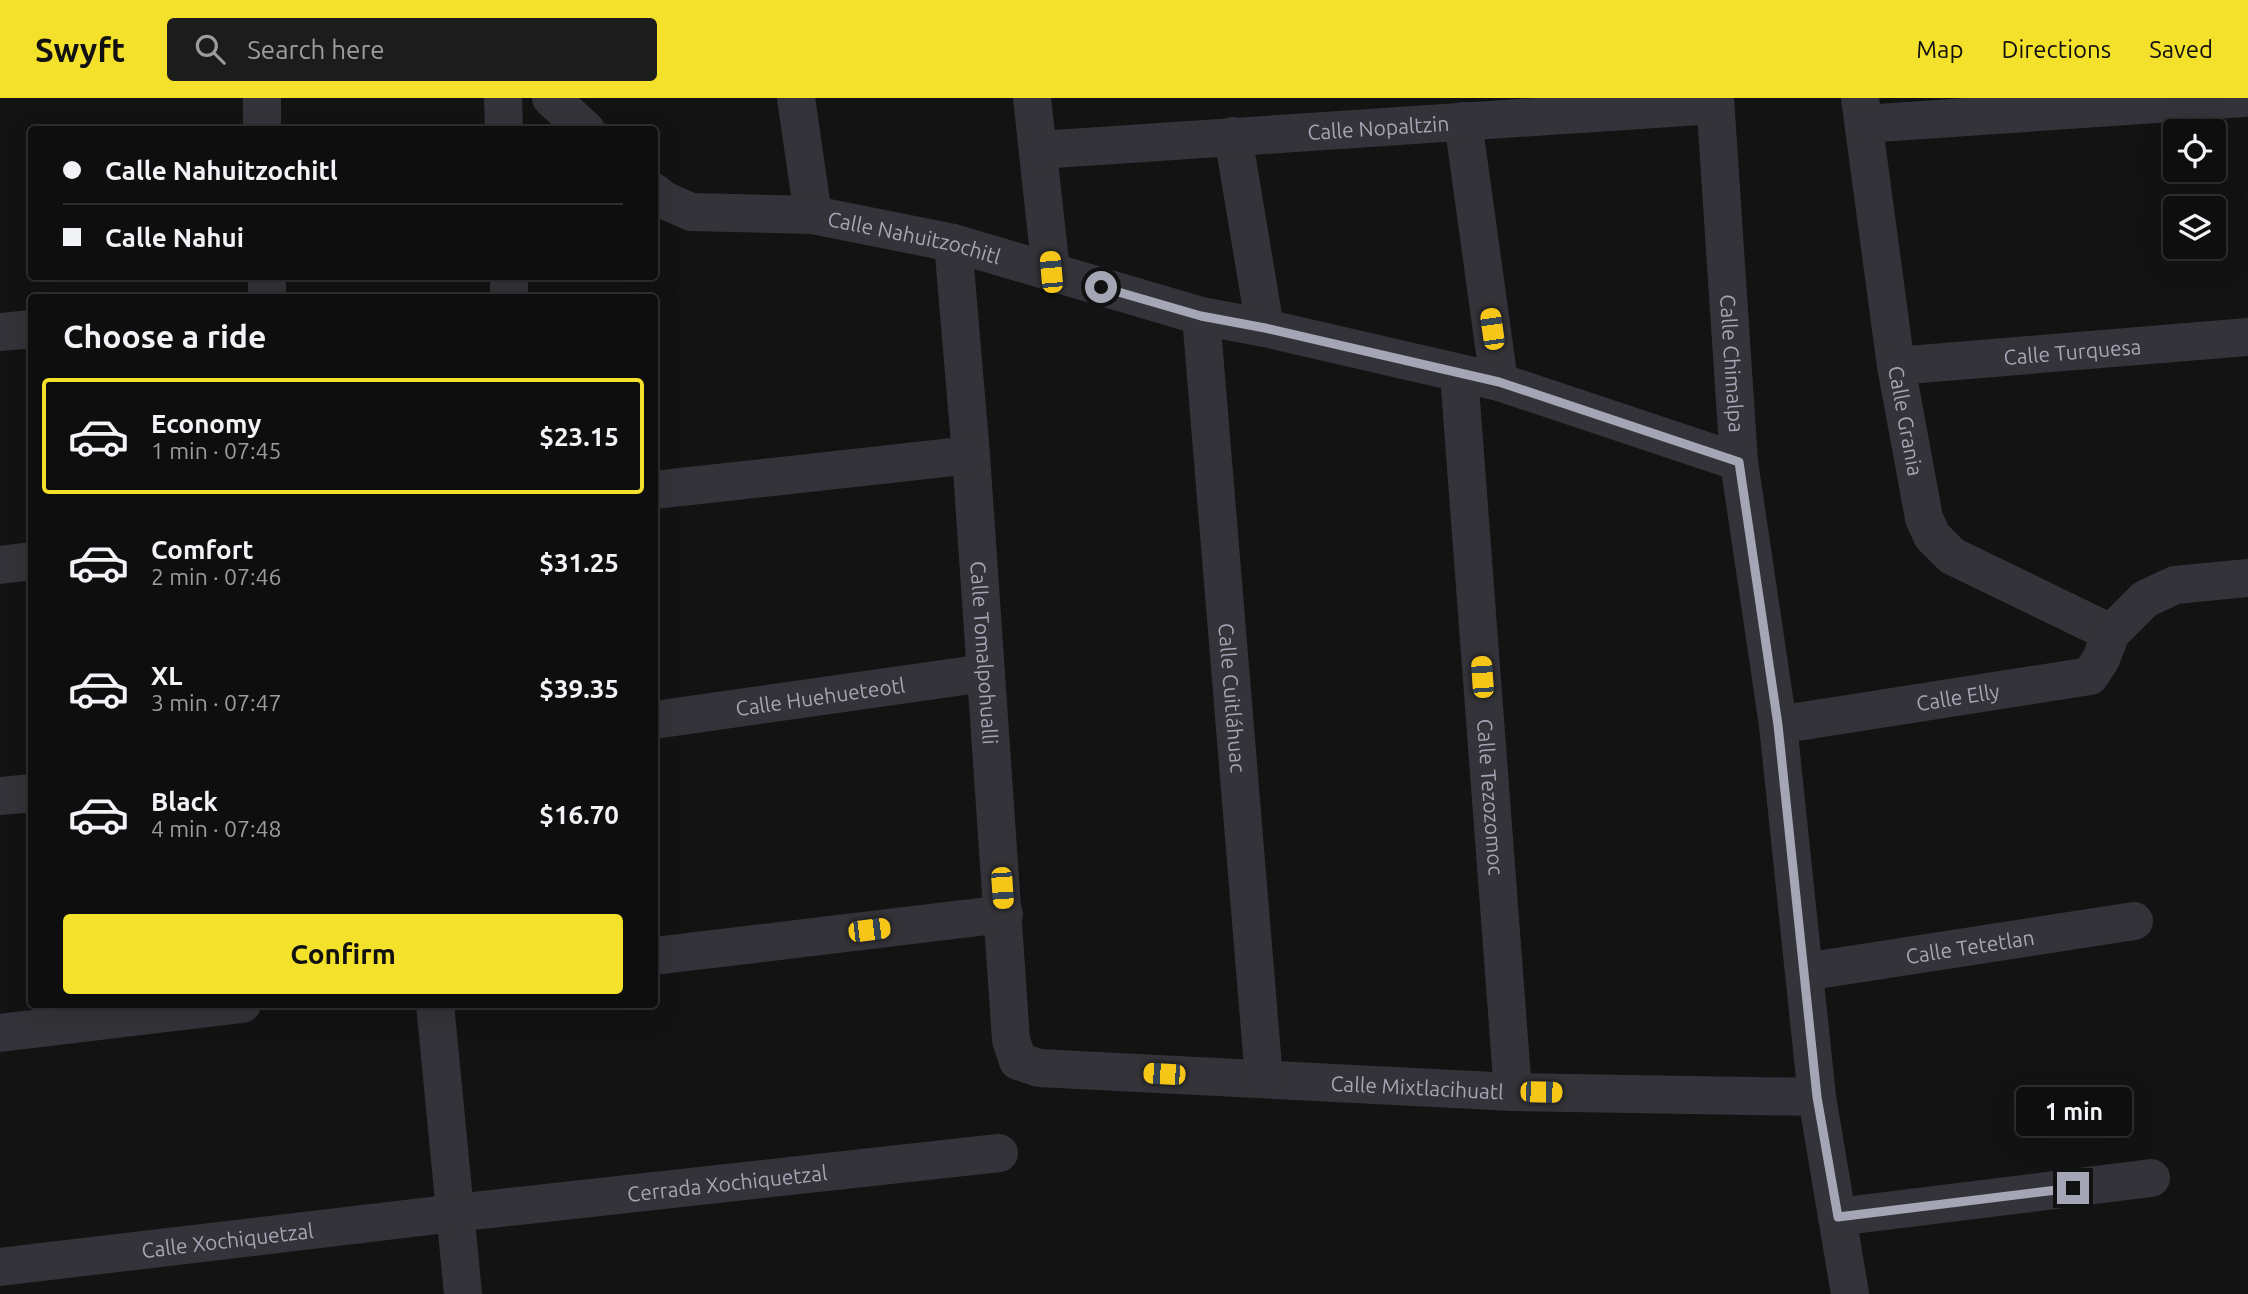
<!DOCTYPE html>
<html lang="en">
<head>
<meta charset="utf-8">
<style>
	:root { --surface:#0e0e0f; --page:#1c1c1d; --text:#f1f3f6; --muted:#9b9c9e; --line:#2e2e2f; --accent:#f4e12b }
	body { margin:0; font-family:Ubuntu,sans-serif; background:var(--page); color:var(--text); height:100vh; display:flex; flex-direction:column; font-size:26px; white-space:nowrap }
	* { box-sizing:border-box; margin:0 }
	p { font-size:23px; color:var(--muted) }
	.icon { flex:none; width:38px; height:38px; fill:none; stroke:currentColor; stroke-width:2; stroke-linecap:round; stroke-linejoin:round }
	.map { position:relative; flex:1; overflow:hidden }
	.details { position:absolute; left:28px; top:196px; width:630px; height:714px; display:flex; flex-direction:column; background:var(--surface); border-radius:7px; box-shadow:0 7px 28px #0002,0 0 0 2px var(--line) }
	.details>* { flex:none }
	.top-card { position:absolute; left:28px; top:28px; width:630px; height:154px; border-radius:7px; box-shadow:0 7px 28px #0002,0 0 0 2px var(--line); display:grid; align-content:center; height:154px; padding:0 35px; background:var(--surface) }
	.controls { position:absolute; left:2163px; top:21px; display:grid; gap:14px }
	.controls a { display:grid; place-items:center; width:63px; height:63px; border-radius:7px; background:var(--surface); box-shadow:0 7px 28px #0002,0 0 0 2px var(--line); font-size:35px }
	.end { position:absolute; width:32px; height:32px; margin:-16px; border:9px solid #a4a5b5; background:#111; box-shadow:0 0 0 4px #111 }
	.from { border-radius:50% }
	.bubble { position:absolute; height:49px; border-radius:7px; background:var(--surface); box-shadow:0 7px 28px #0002,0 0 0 2px var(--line); font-size:23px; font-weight:600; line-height:49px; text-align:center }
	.car { position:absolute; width:21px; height:42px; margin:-21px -10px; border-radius:9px; box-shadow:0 0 5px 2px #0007; background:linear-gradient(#f5c518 24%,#345 0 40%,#f5c518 0 76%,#345 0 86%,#f5c518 0) }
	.top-card b { display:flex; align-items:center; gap:24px; height:66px; font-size:26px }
	.top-card b+b { border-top:2px solid var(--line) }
	.top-card i { width:18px; height:18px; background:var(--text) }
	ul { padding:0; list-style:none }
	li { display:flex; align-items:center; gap:21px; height:116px; margin:0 14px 10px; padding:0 21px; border:4px solid transparent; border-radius:7px }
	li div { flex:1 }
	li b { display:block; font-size:26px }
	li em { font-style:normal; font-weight:600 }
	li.active { border-color:var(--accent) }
	li>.icon { width:63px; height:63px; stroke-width:1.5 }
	h2 { padding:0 35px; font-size:32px; line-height:84px }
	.button { display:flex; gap:14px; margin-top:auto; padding:14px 35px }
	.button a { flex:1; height:80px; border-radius:7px; background:var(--accent); color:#111; font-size:28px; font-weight:600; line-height:80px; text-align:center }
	header { display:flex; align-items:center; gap:42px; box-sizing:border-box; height:98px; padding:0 35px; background:var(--accent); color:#111 }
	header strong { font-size:33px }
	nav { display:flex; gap:38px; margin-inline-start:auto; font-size:24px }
	.search { width:490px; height:63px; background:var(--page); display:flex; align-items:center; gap:18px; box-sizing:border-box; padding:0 24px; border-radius:7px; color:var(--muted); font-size:26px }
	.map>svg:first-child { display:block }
</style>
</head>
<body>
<header>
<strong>Swyft</strong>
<div class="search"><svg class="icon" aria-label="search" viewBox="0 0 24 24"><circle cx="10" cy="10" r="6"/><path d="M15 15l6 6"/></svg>Search here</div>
<nav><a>Map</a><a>Directions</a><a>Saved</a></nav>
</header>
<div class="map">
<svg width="2248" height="1196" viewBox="0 0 2248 1196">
	<rect width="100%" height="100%" fill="#131314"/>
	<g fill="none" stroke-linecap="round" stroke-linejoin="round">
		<!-- street -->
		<g stroke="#343339" stroke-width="38">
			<path d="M 262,0 L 262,32"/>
			<path d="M 503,0 L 504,32"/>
			<path d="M 551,0 L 586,32"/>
			<path d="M 796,0 L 813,117"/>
			<path d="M 1032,0 L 1051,174"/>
			<path id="s1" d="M 1715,0 L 1739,364 L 1778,627 L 1817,999 L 1850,1196"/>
			<path id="s2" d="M 1860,0 L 1896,268 L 1924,420 L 1932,438 L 1952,458 L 2111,535"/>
			<path d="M 1463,23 L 1499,284"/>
			<path d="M 1864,26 L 2244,0"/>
			<path d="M 1233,38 L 1265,230"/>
			<path id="s3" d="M 1039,52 L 1715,7"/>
			<path id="s4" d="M 654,94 L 664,102 L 691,114 L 813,117 L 953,145 L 1201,218 L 1265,230 L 1499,284 L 1739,364"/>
			<path id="s5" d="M 953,145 L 971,357 L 1011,942 L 1018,963 L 1039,970 L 1513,994 L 1817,999"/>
			<path d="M 267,178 L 267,200"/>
			<path d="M 509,178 L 509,200"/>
			<path id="s6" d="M 1201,218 L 1264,981"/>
			<path d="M 0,234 L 32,231"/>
			<path id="s7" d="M 1896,268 L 2248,239"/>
			<path id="s8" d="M 1459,276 L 1513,994"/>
			<path d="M 654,392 L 971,357"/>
			<path d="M 0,467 L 32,463"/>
			<path id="s9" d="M 654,622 L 985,575"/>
			<path id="s10" d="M 1778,627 L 2090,578 L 2101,561 L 2111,535 L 2145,501 L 2175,487 L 2248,480"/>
			<path d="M 0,698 L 32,695"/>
			<path d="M 654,858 L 1004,816"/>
			<path id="s11" d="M 1804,874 L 2134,823"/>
			<path d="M 435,906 L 463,1196"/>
			<path d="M 0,935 L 242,906"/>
			<path d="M 1837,1119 L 2151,1080"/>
			<path id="s12" d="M 0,1169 L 455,1115 L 999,1055"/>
		</g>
	</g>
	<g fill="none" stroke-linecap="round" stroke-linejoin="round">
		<!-- route -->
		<path stroke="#a4a5b5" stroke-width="9" d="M 1101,189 L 1201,218 L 1265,230 L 1499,284 L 1739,364 L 1778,627 L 1817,999 L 1838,1119 L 2073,1090"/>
	</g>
	<g text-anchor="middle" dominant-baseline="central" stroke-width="5" stroke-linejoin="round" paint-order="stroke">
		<!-- street labels -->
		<g font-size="21" fill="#a4a5b5" stroke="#0e0e0f">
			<text stroke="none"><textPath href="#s3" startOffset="340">Calle Nopaltzin</textPath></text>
			<text stroke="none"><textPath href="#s4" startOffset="268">Calle Nahuitzochitl</textPath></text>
			<text stroke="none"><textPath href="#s7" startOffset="177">Calle Turquesa</textPath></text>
			<text stroke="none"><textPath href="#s1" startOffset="266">Calle Chimalpa</textPath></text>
			<text stroke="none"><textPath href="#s2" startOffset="326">Calle Grania</textPath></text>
			<text stroke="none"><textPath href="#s5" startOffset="411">Calle Tomalpohualli</textPath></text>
			<text stroke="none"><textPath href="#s9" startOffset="168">Calle Huehueteotl</textPath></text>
			<text stroke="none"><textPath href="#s10" startOffset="182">Calle Elly</textPath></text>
			<text stroke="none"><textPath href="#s6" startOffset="383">Calle Cuitláhuac</textPath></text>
			<text stroke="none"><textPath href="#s8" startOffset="424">Calle Tezozomoc</textPath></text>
			<text stroke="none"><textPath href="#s11" startOffset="168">Calle Tetetlan</textPath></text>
			<text stroke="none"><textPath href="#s5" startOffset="1222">Calle Mixtlacihuatl</textPath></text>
			<text stroke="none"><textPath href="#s12" startOffset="732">Cerrada Xochiquetzal</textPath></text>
			<text stroke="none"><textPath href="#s12" startOffset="229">Calle Xochiquetzal</textPath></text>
		</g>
	</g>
</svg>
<div class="controls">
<a><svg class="icon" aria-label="locate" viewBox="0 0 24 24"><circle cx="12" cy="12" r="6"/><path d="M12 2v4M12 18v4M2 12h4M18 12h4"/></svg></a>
<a><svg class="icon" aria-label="layers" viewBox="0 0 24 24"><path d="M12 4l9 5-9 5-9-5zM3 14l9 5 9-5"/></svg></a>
</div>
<i class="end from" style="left:1101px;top:189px"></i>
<i class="end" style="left:2073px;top:1090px"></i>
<div class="bubble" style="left:2016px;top:989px;width:116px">1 min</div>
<i class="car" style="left:1051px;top:174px;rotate:355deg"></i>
<i class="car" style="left:1492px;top:231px;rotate:352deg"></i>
<i class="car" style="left:1482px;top:579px;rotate:356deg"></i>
<i class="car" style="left:1002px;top:790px;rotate:176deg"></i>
<i class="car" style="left:869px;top:832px;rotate:83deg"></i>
<i class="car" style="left:1164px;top:976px;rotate:273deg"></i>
<i class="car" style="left:1541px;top:994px;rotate:91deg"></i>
<div class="top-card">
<b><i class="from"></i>Calle Nahuitzochitl</b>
<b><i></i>Calle Nahui</b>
</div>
<section class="details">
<h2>Choose a ride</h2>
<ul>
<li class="active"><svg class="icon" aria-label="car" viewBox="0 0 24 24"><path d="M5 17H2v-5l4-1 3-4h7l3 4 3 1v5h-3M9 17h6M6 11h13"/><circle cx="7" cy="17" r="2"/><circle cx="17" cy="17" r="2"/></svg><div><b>Economy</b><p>1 min · 07:45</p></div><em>$23.15</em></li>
<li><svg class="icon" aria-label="car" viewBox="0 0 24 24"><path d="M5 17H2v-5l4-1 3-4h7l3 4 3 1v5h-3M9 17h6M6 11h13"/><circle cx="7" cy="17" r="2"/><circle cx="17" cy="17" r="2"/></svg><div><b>Comfort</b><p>2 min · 07:46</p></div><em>$31.25</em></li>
<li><svg class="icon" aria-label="car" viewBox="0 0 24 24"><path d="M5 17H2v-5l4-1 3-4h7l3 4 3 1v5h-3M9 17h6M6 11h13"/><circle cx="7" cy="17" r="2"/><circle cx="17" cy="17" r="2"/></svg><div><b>XL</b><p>3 min · 07:47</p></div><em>$39.35</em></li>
<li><svg class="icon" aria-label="car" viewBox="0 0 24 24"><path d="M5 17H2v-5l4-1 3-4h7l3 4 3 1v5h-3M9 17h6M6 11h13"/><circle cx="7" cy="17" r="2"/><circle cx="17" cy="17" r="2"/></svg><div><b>Black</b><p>4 min · 07:48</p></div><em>$16.70</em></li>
</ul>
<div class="button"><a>Confirm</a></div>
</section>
</div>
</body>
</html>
